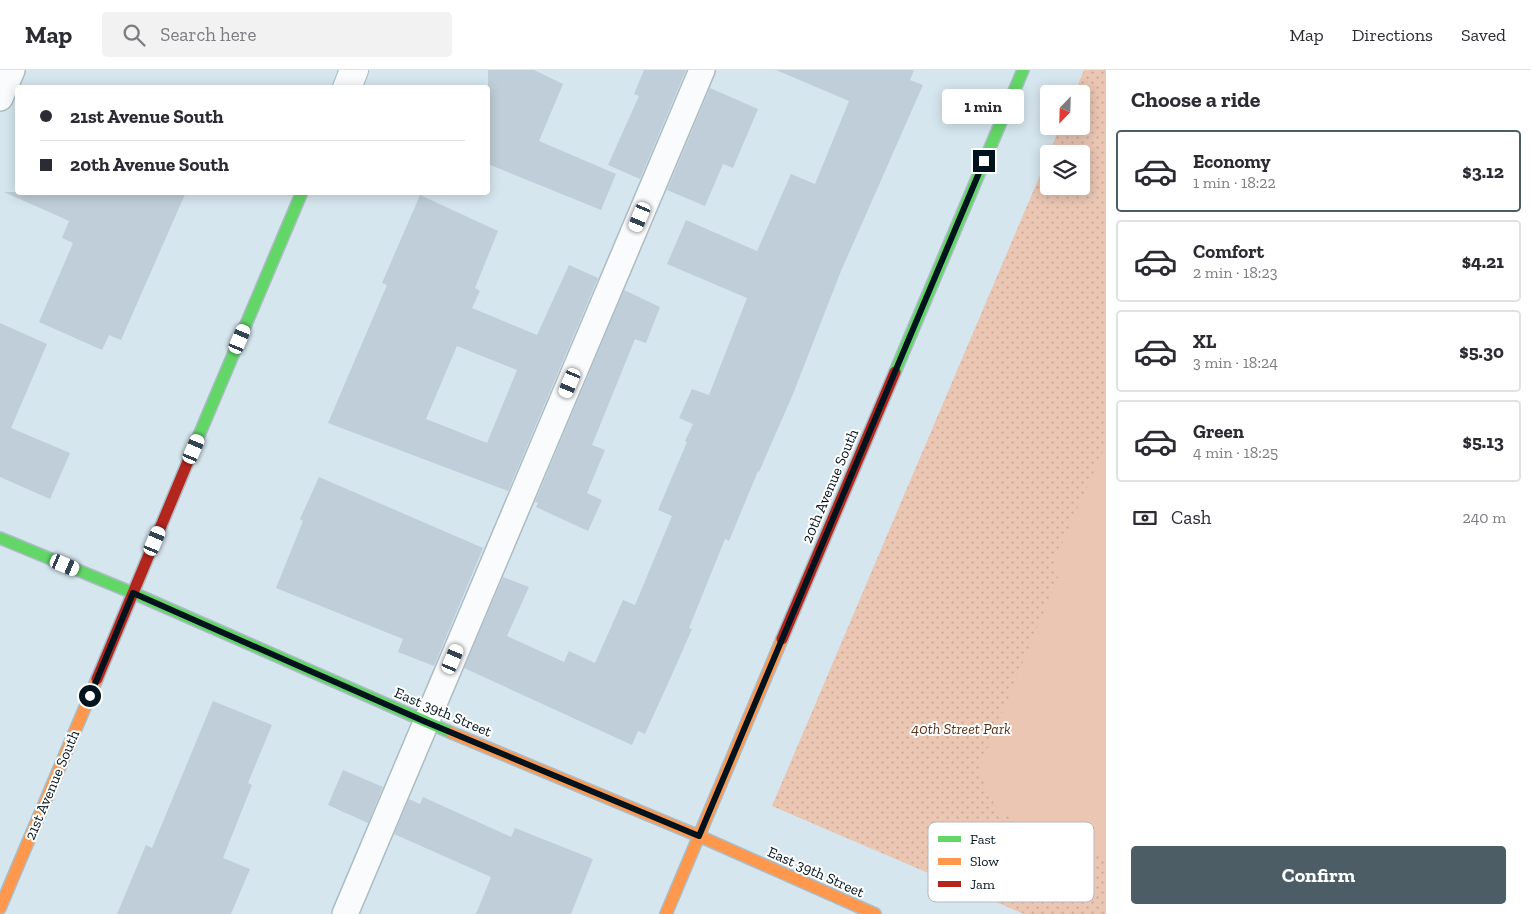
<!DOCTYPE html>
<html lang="en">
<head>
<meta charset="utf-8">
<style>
	:root { --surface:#fff; --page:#f2f2f3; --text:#2b2b33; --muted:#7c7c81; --line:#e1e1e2; --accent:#4c5d66 }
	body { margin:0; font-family:"Zilla Slab",serif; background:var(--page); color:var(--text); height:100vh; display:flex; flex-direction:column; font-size:19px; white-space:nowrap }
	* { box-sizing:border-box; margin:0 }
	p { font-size:16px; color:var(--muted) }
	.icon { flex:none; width:28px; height:28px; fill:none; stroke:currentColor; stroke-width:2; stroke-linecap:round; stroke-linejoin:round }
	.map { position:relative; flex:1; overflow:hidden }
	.details { display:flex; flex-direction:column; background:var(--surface); width:425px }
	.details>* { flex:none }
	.banner { position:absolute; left:15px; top:15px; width:475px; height:110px; border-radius:5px; box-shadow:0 2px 12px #0003; display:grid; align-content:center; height:110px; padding:0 25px; background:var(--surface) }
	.needle { width:32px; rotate:203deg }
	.buttons { position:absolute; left:1040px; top:15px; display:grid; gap:10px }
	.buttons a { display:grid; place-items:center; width:50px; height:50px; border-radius:5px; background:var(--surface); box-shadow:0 2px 12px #0003; font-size:25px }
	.end { position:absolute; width:22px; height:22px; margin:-11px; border:6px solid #01131c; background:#fff; box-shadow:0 0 0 2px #fff }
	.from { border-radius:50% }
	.bubble { position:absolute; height:35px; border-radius:5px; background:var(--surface); box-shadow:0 2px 12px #0003; font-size:16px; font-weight:700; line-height:35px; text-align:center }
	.car { position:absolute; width:15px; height:30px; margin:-15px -8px; border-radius:6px; box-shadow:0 0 4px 1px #0007; background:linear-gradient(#fff 24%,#345 0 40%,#fff 0 76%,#345 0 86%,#fff 0) }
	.banner b { display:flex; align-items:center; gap:18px; height:48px; font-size:19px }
	.banner b+b { border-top:1px solid var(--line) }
	.banner i { width:12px; height:12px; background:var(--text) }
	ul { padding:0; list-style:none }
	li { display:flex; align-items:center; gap:15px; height:82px; margin:0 10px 8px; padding:0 15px; border:2px solid var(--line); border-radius:5px }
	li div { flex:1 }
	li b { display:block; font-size:19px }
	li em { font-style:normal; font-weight:700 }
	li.active { border-color:var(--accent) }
	li>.icon { width:45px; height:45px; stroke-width:1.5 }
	h2 { padding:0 25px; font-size:22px; line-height:60px }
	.pay { display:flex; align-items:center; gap:12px; height:55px; padding:0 25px; font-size:19px }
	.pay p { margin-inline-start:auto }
	.action { display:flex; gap:10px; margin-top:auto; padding:10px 25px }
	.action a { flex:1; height:58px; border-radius:5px; background:var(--accent); color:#fff; font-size:20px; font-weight:700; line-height:58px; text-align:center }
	header { display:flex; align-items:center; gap:30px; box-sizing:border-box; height:70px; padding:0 25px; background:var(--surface); border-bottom:1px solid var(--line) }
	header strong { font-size:24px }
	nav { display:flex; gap:28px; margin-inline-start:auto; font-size:18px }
	.search { width:350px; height:45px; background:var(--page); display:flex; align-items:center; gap:12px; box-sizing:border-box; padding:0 18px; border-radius:5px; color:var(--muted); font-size:19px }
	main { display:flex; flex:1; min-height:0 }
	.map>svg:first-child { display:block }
</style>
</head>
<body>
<header>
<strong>Map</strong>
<div class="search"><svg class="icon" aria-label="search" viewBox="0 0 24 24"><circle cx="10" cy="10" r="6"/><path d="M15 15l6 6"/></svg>Search here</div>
<nav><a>Map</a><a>Directions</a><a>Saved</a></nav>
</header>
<main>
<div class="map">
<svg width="1106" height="844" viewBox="0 0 1106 844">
	<defs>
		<pattern id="green-dots" width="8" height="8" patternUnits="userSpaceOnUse" patternTransform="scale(1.25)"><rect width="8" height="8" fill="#eac6b3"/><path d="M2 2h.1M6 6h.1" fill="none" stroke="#c7a999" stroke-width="1.8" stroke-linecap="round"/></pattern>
	</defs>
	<rect width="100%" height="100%" fill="#d6e6ee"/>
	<!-- green -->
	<path fill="url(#green-dots)" d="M 1084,0 L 1106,0 L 1106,844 L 1024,844 L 772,736 L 1049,84 L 1049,116 L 1081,116 L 1081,84 L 1049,84 L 1060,56 L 1081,56 L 1081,24 L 1074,24 Z"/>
	<!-- pitch -->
	<path fill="#eac6b3" d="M 1106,375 L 1106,787 L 999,743 L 978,701 L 1060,502 L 1051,498 Z"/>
	<!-- building -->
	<g fill="#bfced8" fill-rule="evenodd">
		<path d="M 488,0 L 534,0 L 563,14 L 539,71 L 616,104 L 601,140 L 488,94 Z"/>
		<path d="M 644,0 L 686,0 L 640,109 L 608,95 L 639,26 L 634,24 Z"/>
		<path d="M 776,0 L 914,0 L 910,10 L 923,15 L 841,201 L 793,324 L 759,402 L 758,401 L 729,471 L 725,469 L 689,558 L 692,559 L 670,609 L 645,664 L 638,661 L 632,675 L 464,598 L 503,507 L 529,517 L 507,566 L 564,592 L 569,581 L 595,593 L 623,530 L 635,535 L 672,446 L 658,440 L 687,372 L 685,371 L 693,354 L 679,348 L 692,319 L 709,325 L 747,228 L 667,194 L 686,150 L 757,181 L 791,104 L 815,114 L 849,31 Z"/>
		<path d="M 710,18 L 758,39 L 733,98 L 723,94 L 705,136 L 667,120 Z"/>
		<path d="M 4,122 L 186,122 L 121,270 L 109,265 L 102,280 L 39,252 L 73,173 L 62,168 L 69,151 Z"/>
		<path d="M 420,125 L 498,161 L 475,218 L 480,221 L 472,238 L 537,265 L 569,195 L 598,208 L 508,421 L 328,353 L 387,215 L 382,213 ZM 457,276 L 517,300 L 487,373 L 426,349 Z"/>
		<path d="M 624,220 L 660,237 L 646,273 L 635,269 L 592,375 L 605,380 L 587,423 L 602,430 L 588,461 L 536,437 L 538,433 L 535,432 Z"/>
		<path d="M 0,253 L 47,274 L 11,358 L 70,383 L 50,429 L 0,407 Z"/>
		<path d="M 319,407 L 483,478 L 434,596 L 398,582 L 403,569 L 276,518 L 303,451 L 300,449 Z"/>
		<path d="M 213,631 L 272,655 L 248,713 L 252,715 L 223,788 L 250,799 L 231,844 L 117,844 L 146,775 L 152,778 Z"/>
		<path d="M 343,700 L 383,717 L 368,753 L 328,735 Z"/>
		<path d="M 423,727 L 511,767 L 515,758 L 593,789 L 571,844 L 476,844 L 491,807 L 394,764 L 409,729 L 420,734 Z"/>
	</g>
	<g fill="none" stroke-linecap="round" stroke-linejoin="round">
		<!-- lane casing -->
		<g stroke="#abbcc4" stroke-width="28">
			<g id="lane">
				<path d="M 0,28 L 12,0"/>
				<path d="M 345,844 L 702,0"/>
			</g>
		</g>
		<!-- street casing -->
		<g stroke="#abbcc4" stroke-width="30">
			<path id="street" d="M 347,18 L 354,0"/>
		</g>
		<!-- fast casing -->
		<g stroke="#abbcc4" stroke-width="14">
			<g id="fast">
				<path d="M 895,302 L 1023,0"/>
				<path d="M 194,377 L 302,122"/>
				<path d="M 0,468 L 133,523 L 452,663"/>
			</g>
		</g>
		<!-- slow casing -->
		<g stroke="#abbcc4" stroke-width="14">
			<g id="slow">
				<path d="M 452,663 L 699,766 L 875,844"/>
				<path d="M 0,838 L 97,609"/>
				<path d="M 666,844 L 782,569"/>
			</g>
		</g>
		<!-- jam casing -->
		<g stroke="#abbcc4" stroke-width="14">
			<g id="jam">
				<path d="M 782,569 L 895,302"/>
				<path d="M 97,609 L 194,377"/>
			</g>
		</g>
		<!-- lane -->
		<use href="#lane" stroke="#f9fbfc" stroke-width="25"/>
		<!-- street -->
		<use href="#street" stroke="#f9fbfc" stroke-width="28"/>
		<!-- fast -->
		<use href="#fast" stroke="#63d668" stroke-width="11"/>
		<!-- slow -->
		<use href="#slow" stroke="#ff974d" stroke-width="11"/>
		<!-- jam -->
		<use href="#jam" stroke="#b3261e" stroke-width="11"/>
	</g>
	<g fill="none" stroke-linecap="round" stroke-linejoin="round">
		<!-- route -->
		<path stroke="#01131c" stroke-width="6" d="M 90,626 L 133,523 L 426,652 L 699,766 L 984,91"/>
	</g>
	<g text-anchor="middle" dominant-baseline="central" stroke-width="4" stroke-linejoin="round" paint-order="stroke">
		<!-- street labels -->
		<g font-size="15" fill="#01131c" stroke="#fff">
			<text transform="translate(830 416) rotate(-67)">20th Avenue South</text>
			<text transform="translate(443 642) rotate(23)">East 39th Street</text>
			<text transform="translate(52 715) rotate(-67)">21st Avenue South</text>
			<text transform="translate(816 802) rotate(24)">East 39th Street</text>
		</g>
		<!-- park labels -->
		<g font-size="15" font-style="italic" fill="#5b3017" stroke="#fff">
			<text x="961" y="659">40th Street Park</text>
		</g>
	</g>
	<!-- legend -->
	<rect x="928" y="752" width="166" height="80" rx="8" fill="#fff" stroke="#b3b8bb" stroke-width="1"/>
	<rect x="938" y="766" width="23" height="6" fill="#63d668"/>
	<rect x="938" y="788" width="23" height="7" fill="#ff974d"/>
	<rect x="938" y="811" width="23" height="6" fill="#b3261e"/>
	<g font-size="14" fill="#01131c">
		<text x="970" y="774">Fast</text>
		<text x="970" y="796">Slow</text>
		<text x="970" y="819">Jam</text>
	</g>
</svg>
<div class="buttons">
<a><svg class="needle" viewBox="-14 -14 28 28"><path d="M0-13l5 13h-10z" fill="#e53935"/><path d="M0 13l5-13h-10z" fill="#7c7c81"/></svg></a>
<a><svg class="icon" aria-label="layers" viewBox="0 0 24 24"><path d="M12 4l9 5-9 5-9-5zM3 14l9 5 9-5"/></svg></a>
</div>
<i class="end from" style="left:90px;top:626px"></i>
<i class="end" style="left:984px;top:91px"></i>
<div class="bubble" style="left:942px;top:19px;width:82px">1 min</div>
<i class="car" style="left:640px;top:147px;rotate:203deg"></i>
<i class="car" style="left:240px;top:269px;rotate:23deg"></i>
<i class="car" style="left:570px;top:313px;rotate:203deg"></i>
<i class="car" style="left:194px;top:379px;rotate:23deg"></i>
<i class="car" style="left:155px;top:471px;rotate:23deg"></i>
<i class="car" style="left:65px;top:495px;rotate:113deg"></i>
<i class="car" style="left:453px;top:589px;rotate:23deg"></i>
<div class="banner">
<b><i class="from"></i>21st Avenue South</b>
<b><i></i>20th Avenue South</b>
</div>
</div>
<section class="details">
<h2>Choose a ride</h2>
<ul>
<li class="active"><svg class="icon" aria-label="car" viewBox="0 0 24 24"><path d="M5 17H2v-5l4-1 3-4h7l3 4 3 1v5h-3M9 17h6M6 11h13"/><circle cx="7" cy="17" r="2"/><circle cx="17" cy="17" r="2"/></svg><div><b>Economy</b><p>1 min · 18:22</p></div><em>$3.12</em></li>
<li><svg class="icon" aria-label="car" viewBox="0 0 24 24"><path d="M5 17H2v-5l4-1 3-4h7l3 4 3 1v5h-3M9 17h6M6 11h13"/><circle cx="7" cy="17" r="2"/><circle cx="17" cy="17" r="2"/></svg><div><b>Comfort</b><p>2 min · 18:23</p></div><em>$4.21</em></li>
<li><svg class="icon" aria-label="car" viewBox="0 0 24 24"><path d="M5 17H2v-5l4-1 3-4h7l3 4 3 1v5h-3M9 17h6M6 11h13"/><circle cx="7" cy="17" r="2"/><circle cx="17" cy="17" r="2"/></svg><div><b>XL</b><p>3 min · 18:24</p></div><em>$5.30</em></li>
<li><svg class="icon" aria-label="car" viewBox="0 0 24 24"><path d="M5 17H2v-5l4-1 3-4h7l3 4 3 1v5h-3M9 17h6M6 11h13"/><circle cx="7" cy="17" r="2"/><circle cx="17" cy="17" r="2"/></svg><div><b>Green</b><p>4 min · 18:25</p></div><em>$5.13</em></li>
</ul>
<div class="pay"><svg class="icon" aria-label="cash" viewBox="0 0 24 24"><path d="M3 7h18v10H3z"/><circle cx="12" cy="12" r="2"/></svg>Cash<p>240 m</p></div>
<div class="action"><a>Confirm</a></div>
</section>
</main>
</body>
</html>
